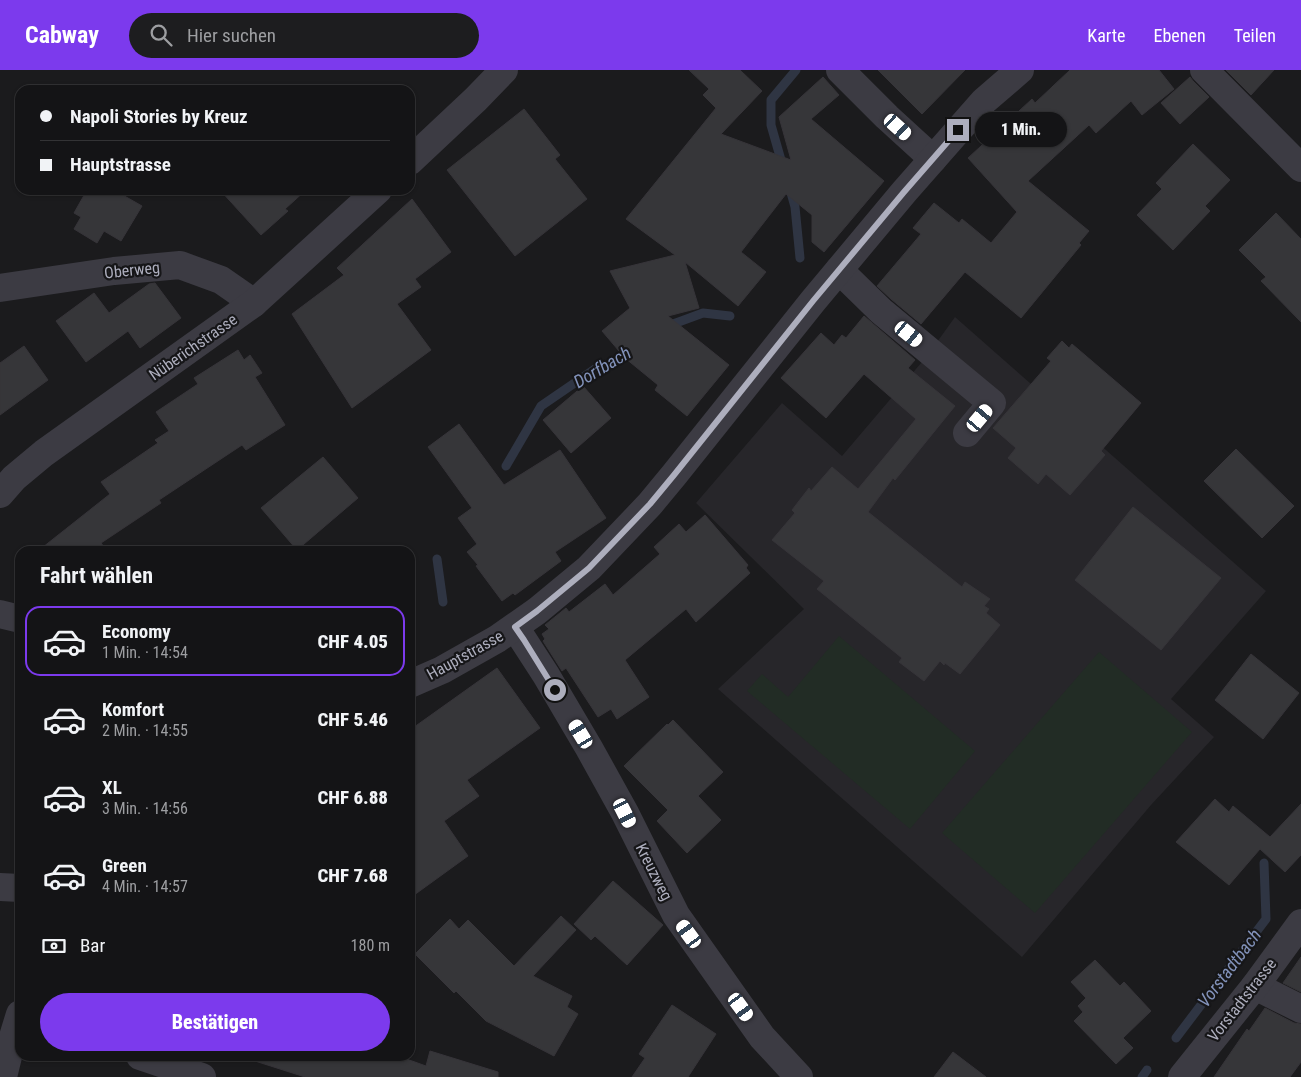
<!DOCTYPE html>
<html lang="de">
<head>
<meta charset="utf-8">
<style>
	:root { --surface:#141416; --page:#1d1d1f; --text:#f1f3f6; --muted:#9d9ea1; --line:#333335; --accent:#7c3aed }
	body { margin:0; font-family:"Roboto Condensed",sans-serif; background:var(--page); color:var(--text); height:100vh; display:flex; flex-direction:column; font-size:19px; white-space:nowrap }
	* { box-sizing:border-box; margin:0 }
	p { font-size:16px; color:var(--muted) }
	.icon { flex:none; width:28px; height:28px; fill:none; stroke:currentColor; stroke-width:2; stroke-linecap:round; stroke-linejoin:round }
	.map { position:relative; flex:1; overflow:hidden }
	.side { position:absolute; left:15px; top:476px; width:400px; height:515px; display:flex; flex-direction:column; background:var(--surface); border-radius:15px; box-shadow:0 1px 4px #0004,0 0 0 1px var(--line) }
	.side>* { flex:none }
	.top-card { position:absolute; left:15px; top:15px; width:400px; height:110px; border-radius:15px; box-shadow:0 1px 4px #0004,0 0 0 1px var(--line); display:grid; align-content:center; height:110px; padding:0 25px; background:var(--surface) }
	.end { position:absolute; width:22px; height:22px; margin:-11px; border:6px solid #adaebd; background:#111; box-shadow:0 0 0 2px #111 }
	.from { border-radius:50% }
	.bubble { position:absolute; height:35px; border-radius:18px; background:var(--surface); box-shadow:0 1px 4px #0004,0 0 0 1px var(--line); font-size:16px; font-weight:800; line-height:35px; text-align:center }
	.car { position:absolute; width:15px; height:30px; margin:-15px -8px; border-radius:6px; box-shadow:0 0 4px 1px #0007; background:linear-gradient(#fff 24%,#345 0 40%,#fff 0 76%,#345 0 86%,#fff 0) }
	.top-card b { display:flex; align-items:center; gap:18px; height:48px; font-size:19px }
	.top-card b+b { border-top:1px solid var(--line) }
	.top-card i { width:12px; height:12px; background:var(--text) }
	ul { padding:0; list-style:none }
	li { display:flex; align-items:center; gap:15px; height:70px; margin:0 10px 8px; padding:0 15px; border:2px solid transparent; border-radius:15px }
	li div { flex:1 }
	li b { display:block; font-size:19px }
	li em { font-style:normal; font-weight:800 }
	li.current { border-color:var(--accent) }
	li>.icon { width:45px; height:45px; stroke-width:1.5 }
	h2 { padding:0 25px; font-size:22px; line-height:60px }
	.pay { display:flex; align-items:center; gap:12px; height:55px; padding:0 25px; font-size:19px }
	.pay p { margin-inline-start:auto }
	.button { display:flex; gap:10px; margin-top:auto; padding:10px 25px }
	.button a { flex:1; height:58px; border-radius:30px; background:var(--accent); color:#fff; font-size:20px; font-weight:800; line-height:58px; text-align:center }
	header { display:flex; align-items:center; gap:30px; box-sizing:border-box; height:70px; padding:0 25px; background:var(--accent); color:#fff }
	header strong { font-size:24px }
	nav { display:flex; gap:28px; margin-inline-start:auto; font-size:18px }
	.search { width:350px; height:45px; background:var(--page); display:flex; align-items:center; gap:12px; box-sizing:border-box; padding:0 18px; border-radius:28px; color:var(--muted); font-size:19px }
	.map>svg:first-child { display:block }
</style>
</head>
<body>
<header>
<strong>Cabway</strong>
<div class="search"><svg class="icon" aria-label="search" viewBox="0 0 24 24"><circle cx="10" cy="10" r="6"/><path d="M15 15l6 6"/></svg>Hier suchen</div>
<nav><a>Karte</a><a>Ebenen</a><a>Teilen</a></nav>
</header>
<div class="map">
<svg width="1301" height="1007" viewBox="0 0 1301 1007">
	<rect width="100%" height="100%" fill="#1b1b1d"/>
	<!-- built -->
	<path fill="#27262a" d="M 955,247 L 1266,521 L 1171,629 L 1214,667 L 1151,735 L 1022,887 L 718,619 L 804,539 L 696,433 L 782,333 L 842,386 L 927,286 Z"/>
	<!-- garden -->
	<g fill="#222c25">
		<path d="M 839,566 L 975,681 L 910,759 L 747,621 L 762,604 L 788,627 Z"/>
		<path d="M 1099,582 L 1192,662 L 1035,843 L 942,763 Z"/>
	</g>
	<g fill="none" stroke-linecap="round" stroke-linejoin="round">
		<!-- stream -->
		<g stroke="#2f3543" stroke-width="9">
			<path d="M 783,97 L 771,55 L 771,30 L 796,0"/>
			<path d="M 790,119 L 795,137 L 800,188"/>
			<path d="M 665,257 L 703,243 L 730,246"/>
			<path d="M 506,396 L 541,336 L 595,299 L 609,296 L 632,280"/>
			<path d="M 437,489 L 443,532"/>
			<path d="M 1176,968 L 1266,849 L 1264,793"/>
			<path d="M 1142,1007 L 1147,1000"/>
		</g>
	</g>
	<!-- building -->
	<g fill="#363639" stroke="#363439">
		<path d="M 689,0 L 740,0 L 762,21 L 721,64 L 791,90 L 779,47 L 823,7 L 839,25 L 811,49 L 884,111 L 824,182 L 812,172 L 812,145 L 786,124 L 741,182 L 766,202 L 738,236 L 685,192 L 699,238 L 668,246 L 729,295 L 687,346 L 655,320 L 658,315 L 625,288 L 602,261 L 630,238 L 610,201 L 675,185 L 626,149 L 716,38 L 703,25 L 709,19 Z"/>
		<path d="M 878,0 L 965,0 L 922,44 Z"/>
		<path d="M 1070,0 L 1159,0 L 1174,19 L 1142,45 L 1131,31 L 1096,63 L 1089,55 L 1028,111 L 1089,161 L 1079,173 L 1081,175 L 1021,248 L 965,202 L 921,254 L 891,229 L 877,216 L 921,164 L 913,158 L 934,133 L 959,153 L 962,149 L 991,173 L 1017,142 L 968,88 L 1032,29 L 1035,33 Z"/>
		<path d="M 1226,0 L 1274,0 L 1251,25 Z"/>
		<path d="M 1190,7 L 1193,11 L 1209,27 L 1180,54 L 1161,33 Z"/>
		<path d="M 524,39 L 560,85 L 555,89 L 587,129 L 515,186 L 447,100 Z"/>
		<path d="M 1193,74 L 1230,110 L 1205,136 L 1210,141 L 1173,180 L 1137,145 L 1162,119 L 1156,113 Z"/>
		<path d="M 87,120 L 114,120 L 142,136 L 121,171 L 104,161 L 97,173 L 74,159 L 81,147 L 74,143 Z"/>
		<path d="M 220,120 L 306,120 L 285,139 L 288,141 L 261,165 Z"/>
		<path d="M 412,129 L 451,182 L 415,209 L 421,217 L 397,234 L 431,280 L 352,338 L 292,244 L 344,205 L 337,198 Z"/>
		<path d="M 1276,143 L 1301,169 L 1301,252 L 1261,211 L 1266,207 L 1239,180 Z"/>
		<path d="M 155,213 L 181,248 L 140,278 L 128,261 L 86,292 L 56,251 L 94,223 L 109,243 L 149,214 Z"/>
		<path d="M 864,246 L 915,290 L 908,298 L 955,336 L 895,410 L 893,408 L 868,442 L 962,517 L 965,512 L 990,529 L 984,536 L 989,539 L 986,543 L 1000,555 L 960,604 L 945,593 L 944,595 L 940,591 L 924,611 L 899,592 L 902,588 L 817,519 L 824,511 L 772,470 L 795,443 L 792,440 L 809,418 L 811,421 L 832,397 L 858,419 L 916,349 L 864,304 L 826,348 L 781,308 L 821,263 L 834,275 L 842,265 L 846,268 Z"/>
		<path d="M 1062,271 L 1069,278 L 1072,274 L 1141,333 L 1101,381 L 1105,385 L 1070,425 L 1046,404 L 1038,414 L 1008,388 L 1016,378 L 993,358 L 1051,291 L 1047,288 Z"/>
		<path d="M 24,276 L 48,310 L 0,345 L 0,293 Z"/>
		<path d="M 238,280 L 244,290 L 250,285 L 262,303 L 255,307 L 285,355 L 246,380 L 242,375 L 159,430 L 161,433 L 101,473 L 107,481 L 38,481 L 110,424 L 101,412 L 158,373 L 155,370 L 169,361 L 156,342 L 198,314 L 194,308 Z"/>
		<path d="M 583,316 L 611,348 L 571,383 L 543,350 Z"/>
		<path d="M 459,354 L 504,415 L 560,380 L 606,448 L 555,482 L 561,491 L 515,525 L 513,523 L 502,531 L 476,496 L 478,495 L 467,482 L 477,474 L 458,448 L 472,438 L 428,377 Z"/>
		<path d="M 1236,379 L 1294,436 L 1262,468 L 1204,411 Z"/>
		<path d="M 323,387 L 358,428 L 297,480 L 261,438 Z"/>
		<path d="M 1133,437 L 1221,508 L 1161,580 L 1075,510 Z"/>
		<path d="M 705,445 L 748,495 L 746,498 L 750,503 L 696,552 L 686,539 L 625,590 L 649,627 L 617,649 L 611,639 L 598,647 L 566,598 L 562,601 L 543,571 L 545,569 L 542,564 L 549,559 L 545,555 L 566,538 L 569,542 L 605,514 L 613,525 L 660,484 L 654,477 L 679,454 L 686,462 Z"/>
		<path d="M 1251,584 L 1299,623 L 1263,669 L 1215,630 Z"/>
		<path d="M 497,598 L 540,658 L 467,710 L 479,726 L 444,751 L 468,786 L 410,828 L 410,660 Z"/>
		<path d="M 673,650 L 723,702 L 698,726 L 721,750 L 687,783 L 657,751 L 668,740 L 624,696 L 667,654 L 668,655 Z"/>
		<path d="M 1215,729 L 1229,742 L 1233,736 L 1270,767 L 1301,734 L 1301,785 L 1285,802 L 1260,779 L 1229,815 L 1176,772 Z"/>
		<path d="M 613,811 L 663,855 L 627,895 L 595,866 L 591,870 L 574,854 Z"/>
		<path d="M 561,846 L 576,860 L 533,906 L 572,926 L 567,937 L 578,944 L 554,986 L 486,951 L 456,921 L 454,923 L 415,884 L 450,849 L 459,859 L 468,850 L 514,896 Z"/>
		<path d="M 1301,887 L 1301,922 L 1283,913 Z"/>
		<path d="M 1095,890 L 1120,916 L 1124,912 L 1151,941 L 1123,968 L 1133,978 L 1116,994 L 1074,951 L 1083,942 L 1078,936 L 1086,928 L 1071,912 Z"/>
		<path d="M 672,935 L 716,964 L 688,1007 L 632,1007 L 645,988 L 639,984 Z"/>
		<path d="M 1265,938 L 1294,953 L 1301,954 L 1301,992 L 1290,1007 L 1214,1007 L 1247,959 L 1249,961 Z"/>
		<path d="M 430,981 L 498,1002 L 498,1007 L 305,1007 L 255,991 L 255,986 L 398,986 L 426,996 Z"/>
		<path d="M 953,982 L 986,1007 L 934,1007 Z"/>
	</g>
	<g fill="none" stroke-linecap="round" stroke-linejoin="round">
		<!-- minor -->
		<g stroke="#3c3b43" stroke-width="28">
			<path d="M 840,0 L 887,47 L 933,89"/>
			<path d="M 1204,0 L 1301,98"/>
			<path d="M 410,91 L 476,29 L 504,0"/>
			<path d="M 839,200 L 881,241 L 992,333 L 967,363"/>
			<path d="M 0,218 L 114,201 L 180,195 L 221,210 L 254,233"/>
			<path d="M 0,424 L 14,408 L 44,383 L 254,233 L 378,120"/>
			<path d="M 515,557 L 546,605 L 589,678 L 625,743 L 676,845 L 762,967 L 799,1007"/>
			<path d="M 0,817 L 20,818"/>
			<path d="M 1255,916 L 1301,939"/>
			<path d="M 140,986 L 202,1007"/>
			<path d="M 1182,1007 L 1255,916 L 1301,853"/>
		</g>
		<!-- tertiary -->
		<g stroke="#3c3b43" stroke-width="28">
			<path d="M 0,544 L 20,549"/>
			<path d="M 410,614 L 442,600 L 497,569 L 537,541 L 589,498 L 650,434 L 674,405 L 813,231 L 904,122 L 984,31 L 1020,0"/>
			<path d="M 3,1007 L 12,970 L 20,944"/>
		</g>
	</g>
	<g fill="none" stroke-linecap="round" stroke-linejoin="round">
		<!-- route -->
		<path stroke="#adaebd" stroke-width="6" d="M 555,620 L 524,570 L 515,557 L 537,541 L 589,498 L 650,434 L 674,405 L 813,231 L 904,122 L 958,60"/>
	</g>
	<g text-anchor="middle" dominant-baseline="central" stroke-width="4.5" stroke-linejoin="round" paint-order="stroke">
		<!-- street labels -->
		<g font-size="16" fill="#adaebd" stroke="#161618">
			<text transform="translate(132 200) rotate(-6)">Oberweg</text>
			<text transform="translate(193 277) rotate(-35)">Nüberichstrasse</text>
			<text transform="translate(465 585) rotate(-29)">Hauptstrasse</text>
			<text transform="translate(654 802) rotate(63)">Kreuzweg</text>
			<text transform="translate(1242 930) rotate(-52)">Vorstadtstrasse</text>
		</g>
		<!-- water labels -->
		<g font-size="18" font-style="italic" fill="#8292ba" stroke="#161618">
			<text transform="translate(602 297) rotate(-31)">Dorfbach</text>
			<text transform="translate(1229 898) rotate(-53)">Vorstadtbach</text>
		</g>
	</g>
</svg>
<i class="end from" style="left:555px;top:620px"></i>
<i class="end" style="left:958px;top:60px"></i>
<div class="bubble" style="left:975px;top:42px;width:92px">1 Min.</div>
<i class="car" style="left:898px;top:57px;rotate:132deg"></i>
<i class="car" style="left:909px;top:264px;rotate:129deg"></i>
<i class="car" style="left:980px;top:348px;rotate:40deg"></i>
<i class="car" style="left:581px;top:664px;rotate:329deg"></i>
<i class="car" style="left:625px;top:743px;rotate:153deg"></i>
<i class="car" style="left:689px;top:864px;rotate:324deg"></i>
<i class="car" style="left:741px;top:937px;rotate:144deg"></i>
<div class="top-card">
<b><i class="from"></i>Napoli Stories by Kreuz</b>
<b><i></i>Hauptstrasse</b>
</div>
<section class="side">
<h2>Fahrt wählen</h2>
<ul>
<li class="current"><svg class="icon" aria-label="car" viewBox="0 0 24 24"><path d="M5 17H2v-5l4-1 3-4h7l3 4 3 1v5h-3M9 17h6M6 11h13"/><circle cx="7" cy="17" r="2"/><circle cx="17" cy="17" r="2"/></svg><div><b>Economy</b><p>1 Min. · 14:54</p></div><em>CHF 4.05</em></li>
<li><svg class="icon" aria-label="car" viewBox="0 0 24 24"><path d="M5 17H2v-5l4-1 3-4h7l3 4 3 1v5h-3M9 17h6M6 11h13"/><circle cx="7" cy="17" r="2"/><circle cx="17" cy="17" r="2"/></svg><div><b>Komfort</b><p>2 Min. · 14:55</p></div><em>CHF 5.46</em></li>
<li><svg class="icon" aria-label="car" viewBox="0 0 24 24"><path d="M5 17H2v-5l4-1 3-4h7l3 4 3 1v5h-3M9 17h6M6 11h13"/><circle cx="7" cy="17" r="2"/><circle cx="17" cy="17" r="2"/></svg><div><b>XL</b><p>3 Min. · 14:56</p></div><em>CHF 6.88</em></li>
<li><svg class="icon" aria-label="car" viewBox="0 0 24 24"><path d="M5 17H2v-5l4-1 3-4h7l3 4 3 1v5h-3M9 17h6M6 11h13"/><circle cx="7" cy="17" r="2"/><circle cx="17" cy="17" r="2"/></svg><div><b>Green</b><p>4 Min. · 14:57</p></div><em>CHF 7.68</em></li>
</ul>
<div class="pay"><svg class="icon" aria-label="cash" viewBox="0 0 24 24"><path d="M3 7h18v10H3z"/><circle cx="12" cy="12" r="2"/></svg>Bar<p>180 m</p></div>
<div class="button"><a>Bestätigen</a></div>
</section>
</div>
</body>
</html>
